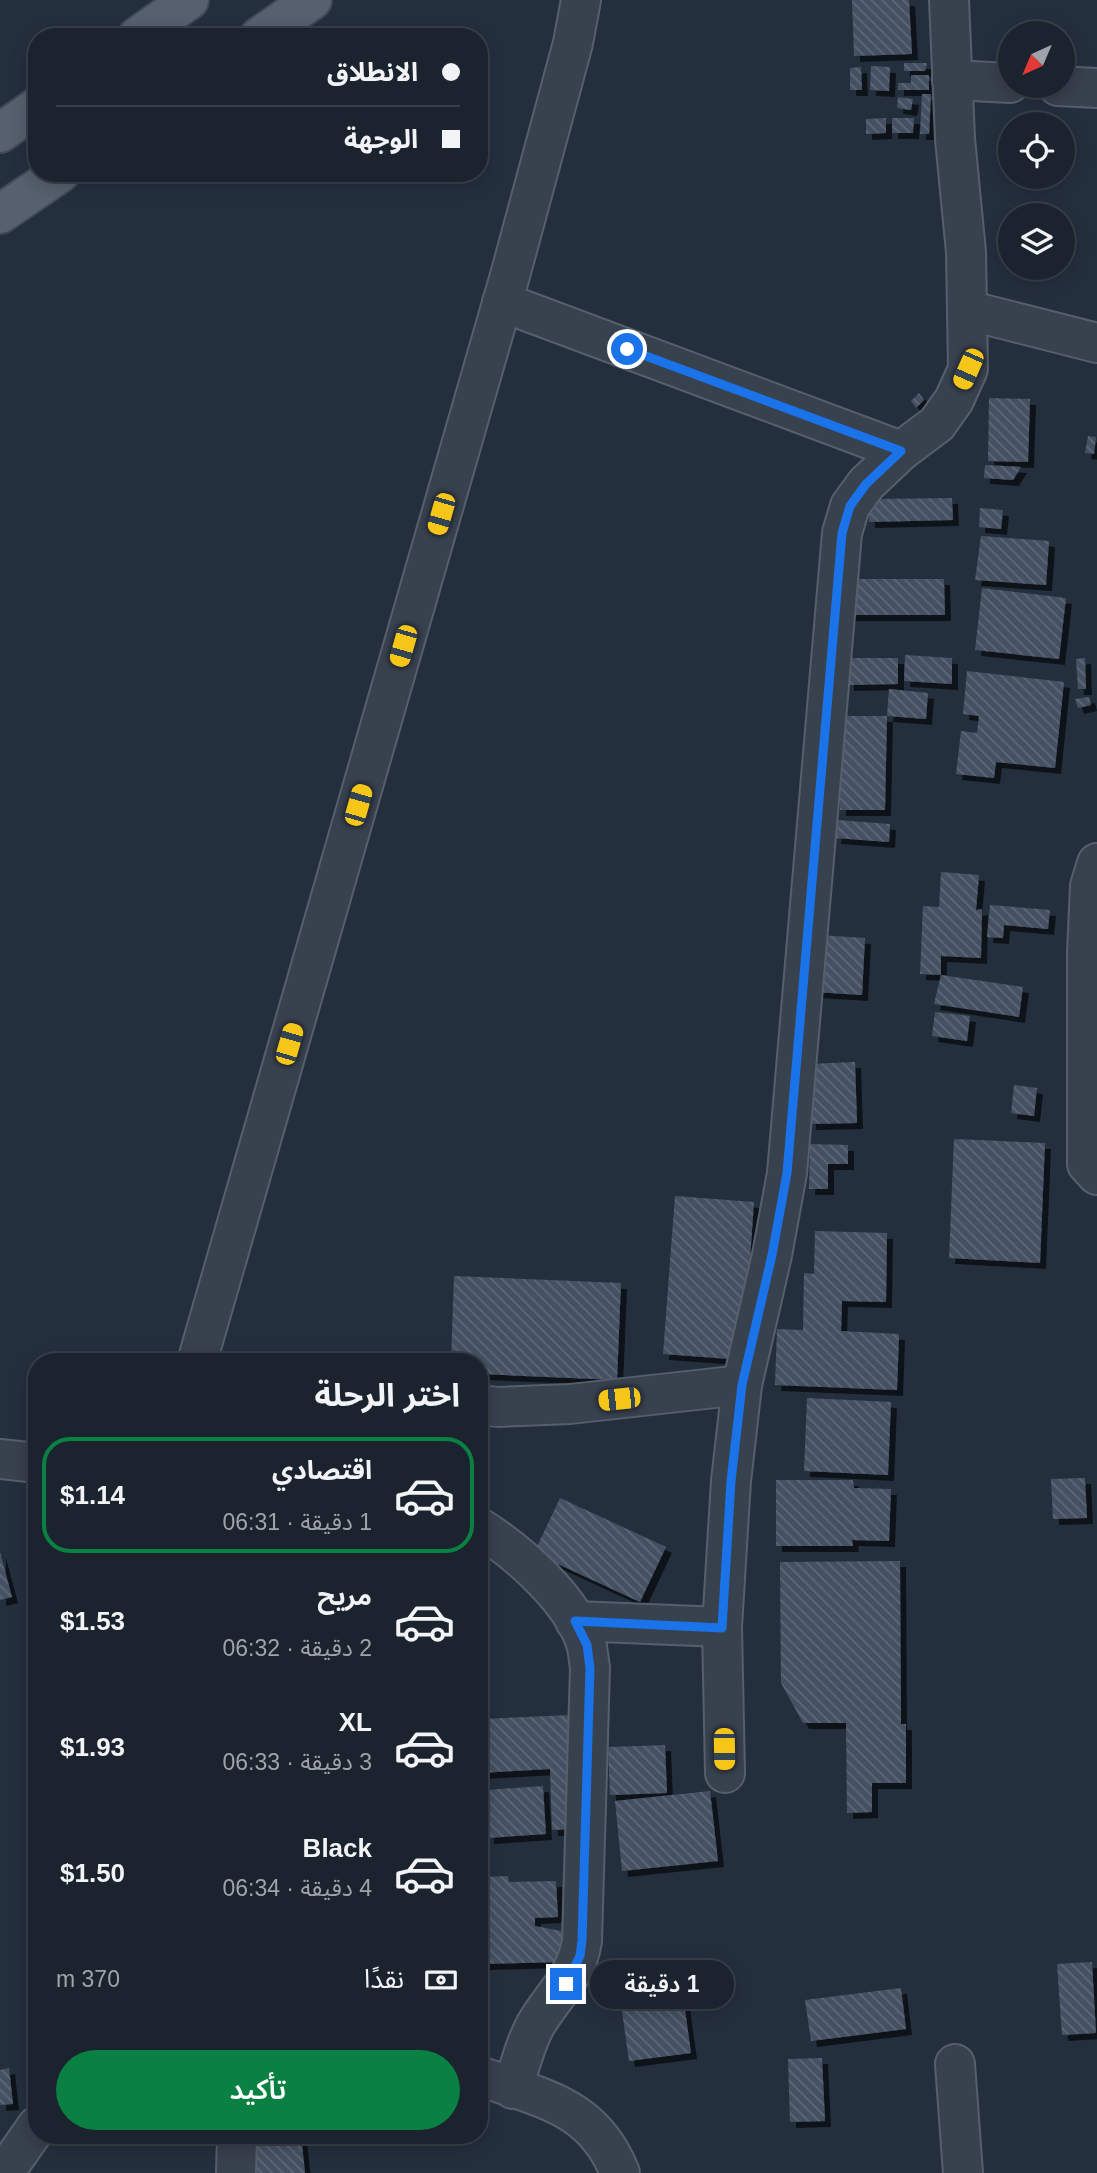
<!DOCTYPE html>
<html lang="ar">
<head>
<meta charset="utf-8">
<style>
	:root { --surface:#1b232e; --page:#242b36; --text:#f1f3f6; --muted:#a0a4aa; --line:#39404a; --accent:#0b8043 }
	body { margin:0; font-family:Arial,"Noto Sans Arabic",sans-serif; background:var(--page); color:var(--text); direction:rtl; height:100vh; display:flex; flex-direction:column; font-size:26px; white-space:nowrap }
	* { box-sizing:border-box; margin:0 }
	p { font-size:23px; color:var(--muted) }
	.icon { flex:none; width:38px; height:38px; fill:none; stroke:currentColor; stroke-width:2; stroke-linecap:round; stroke-linejoin:round }
	.map { position:relative; flex:1; overflow:hidden; direction:ltr }
	.panel { position:absolute; left:28px; top:1353px; width:460px; height:791px; display:flex; flex-direction:column; background:var(--surface); border-radius:28px; box-shadow:0 4px 18px #0003,0 0 0 2px var(--line); direction:rtl }
	.panel>* { flex:none }
	.hud { position:absolute; left:28px; top:28px; width:460px; height:154px; border-radius:28px; box-shadow:0 4px 18px #0003,0 0 0 2px var(--line); direction:rtl; display:grid; align-content:center; height:154px; padding:0 28px; background:var(--surface) }
	.needle { width:46px; rotate:224deg }
	.controls { position:absolute; left:998px; top:21px; display:grid; gap:14px }
	.controls a { display:grid; place-items:center; width:77px; height:77px; border-radius:50%; background:var(--surface); box-shadow:0 4px 18px #0003,0 0 0 2px var(--line); font-size:35px }
	.end { position:absolute; width:32px; height:32px; margin:-16px; border:9px solid #1a73e8; background:#fff; box-shadow:0 0 0 4px #fff }
	.from { border-radius:50% }
	.bubble { position:absolute; height:49px; border-radius:24px; background:var(--surface); box-shadow:0 4px 18px #0003,0 0 0 2px var(--line); font-size:23px; font-weight:600; line-height:49px; text-align:center; direction:rtl }
	.car { position:absolute; width:21px; height:42px; margin:-21px -10px; border-radius:9px; box-shadow:0 0 5px 2px #0007; background:linear-gradient(#f5c518 24%,#345 0 40%,#f5c518 0 76%,#345 0 86%,#f5c518 0) }
	.hud b { display:flex; align-items:center; gap:24px; height:66px; font-size:26px }
	.hud b+b { border-top:2px solid var(--line) }
	.hud i { width:18px; height:18px; background:var(--text) }
	ul { padding:0; list-style:none }
	li { display:flex; align-items:center; gap:21px; height:116px; margin:0 14px 10px; padding:0 14px; border:4px solid transparent; border-radius:28px }
	li div { flex:1 }
	li b { display:block; font-size:26px }
	li em { font-style:normal; font-weight:600 }
	li.active { border-color:var(--accent) }
	li>.icon { width:63px; height:63px; stroke-width:1.5 }
	h2 { padding:0 28px; font-size:32px; line-height:84px }
	.pay { display:flex; align-items:center; gap:18px; height:77px; padding:0 28px; font-size:26px }
	.pay p { margin-inline-start:auto }
	.button { display:flex; gap:14px; margin-top:auto; padding:14px 28px }
	.button a { flex:1; height:80px; border-radius:42px; background:var(--accent); color:#fff; font-size:28px; font-weight:600; line-height:80px; text-align:center }
	.map>svg:first-child { display:block }
</style>
</head>
<body>
<div class="map">
<svg width="1097" height="2173" viewBox="0 0 1097 2173">
	<defs>
		<pattern id="building-back-hatch" width="6" height="6" patternUnits="userSpaceOnUse" patternTransform="scale(1.75)"><rect width="6" height="6" fill="#455162"/><path d="M-1 5l2 2M0 0l6 6M5-1l2 2" fill="none" stroke="#5d6877"/></pattern>
		<filter id="shadow"><feDropShadow dx="6" dy="6" stdDeviation="0" flood-color="#0009"/></filter>
	</defs>
	<rect width="100%" height="100%" fill="#242f3e"/>
	<!-- building -->
	<g fill="url(#building-back-hatch)" filter="url(#shadow)">
		<path d="M 852,0 L 909,0 L 912,54 L 854,56 Z"/>
		<path d="M 904,63 L 927,63 L 925,71 L 904,71 Z"/>
		<path d="M 871,66 L 890,67 L 889,91 L 870,90 Z"/>
		<path d="M 861,67 L 862,90 L 850,90 L 850,68 Z"/>
		<path d="M 911,75 L 929,75 L 929,90 L 898,90 L 898,83 L 911,83 Z"/>
		<path d="M 922,94 L 931,94 L 929,134 L 920,134 Z"/>
		<path d="M 898,97 L 913,99 L 911,110 L 897,108 Z"/>
		<path d="M 886,118 L 886,133 L 866,134 L 866,119 Z"/>
		<path d="M 892,118 L 914,118 L 913,133 L 892,133 Z"/>
		<path d="M 919,393 L 924,400 L 916,408 L 911,401 Z"/>
		<path d="M 989,398 L 1030,399 L 1028,462 L 988,461 Z"/>
		<path d="M 1088,436 L 1096,437 L 1094,454 L 1085,453 Z"/>
		<path d="M 985,465 L 1021,467 L 1013,480 L 984,478 Z"/>
		<path d="M 952,498 L 953,520 L 869,522 L 868,499 Z"/>
		<path d="M 980,508 L 1003,510 L 1001,529 L 979,527 Z"/>
		<path d="M 981,536 L 1049,541 L 1046,585 L 975,580 Z"/>
		<path d="M 845,579 L 944,579 L 945,615 L 845,615 Z"/>
		<path d="M 982,588 L 1066,598 L 1059,659 L 975,650 Z"/>
		<path d="M 905,655 L 952,658 L 952,684 L 904,681 Z"/>
		<path d="M 847,658 L 898,658 L 898,684 L 848,685 Z"/>
		<path d="M 1085,658 L 1086,689 L 1078,689 L 1076,659 Z"/>
		<path d="M 967,671 L 1064,682 L 1055,768 L 996,762 L 994,778 L 956,774 L 961,731 L 977,733 L 979,716 L 963,714 Z"/>
		<path d="M 889,689 L 928,693 L 926,719 L 887,716 Z"/>
		<path d="M 1089,697 L 1091,705 L 1078,708 L 1075,699 Z"/>
		<path d="M 841,716 L 887,716 L 885,810 L 840,810 Z"/>
		<path d="M 837,820 L 890,824 L 889,842 L 835,838 Z"/>
		<path d="M 941,872 L 979,875 L 976,910 L 982,909 L 981,958 L 941,956 L 941,975 L 920,974 L 923,906 L 939,907 Z"/>
		<path d="M 990,905 L 1050,910 L 1048,929 L 1004,925 L 1003,938 L 987,937 Z"/>
		<path d="M 818,935 L 865,938 L 862,995 L 814,992 Z"/>
		<path d="M 941,975 L 1023,987 L 1019,1017 L 934,1004 Z"/>
		<path d="M 935,1012 L 970,1016 L 967,1041 L 932,1036 Z"/>
		<path d="M 855,1062 L 857,1123 L 810,1124 L 808,1064 Z"/>
		<path d="M 1014,1085 L 1037,1088 L 1034,1116 L 1011,1113 Z"/>
		<path d="M 954,1139 L 1045,1143 L 1040,1263 L 949,1258 Z"/>
		<path d="M 810,1144 L 848,1145 L 848,1164 L 828,1164 L 828,1189 L 809,1189 Z"/>
		<path d="M 675,1196 L 754,1202 L 743,1360 L 663,1354 Z"/>
		<path d="M 815,1231 L 887,1233 L 886,1302 L 842,1301 L 841,1331 L 899,1334 L 897,1390 L 775,1385 L 777,1329 L 803,1330 L 804,1273 L 814,1274 Z"/>
		<path d="M 454,1276 L 621,1283 L 617,1380 L 480,1374 L 480,1362 L 451,1362 Z"/>
		<path d="M 807,1398 L 891,1402 L 888,1475 L 804,1471 Z"/>
		<path d="M 1085,1478 L 1087,1518 L 1053,1519 L 1051,1479 Z"/>
		<path d="M 776,1480 L 853,1480 L 854,1488 L 891,1489 L 889,1541 L 852,1540 L 853,1546 L 776,1546 Z"/>
		<path d="M 560,1498 L 666,1547 L 640,1602 L 534,1553 Z"/>
		<path d="M 0,1552 L 12,1597 L 0,1600 Z"/>
		<path d="M 900,1561 L 901,1724 L 906,1724 L 906,1783 L 872,1783 L 872,1812 L 847,1813 L 846,1723 L 803,1723 L 781,1683 L 780,1562 Z"/>
		<path d="M 572,1715 L 577,1829 L 552,1830 L 550,1769 L 480,1773 L 480,1719 Z"/>
		<path d="M 665,1745 L 667,1793 L 610,1795 L 608,1747 Z"/>
		<path d="M 543,1786 L 546,1834 L 488,1838 L 485,1790 Z"/>
		<path d="M 710,1791 L 718,1861 L 622,1871 L 615,1801 Z"/>
		<path d="M 508,1876 L 509,1882 L 556,1881 L 558,1917 L 535,1918 L 535,1926 L 561,1931 L 563,1962 L 484,1964 L 481,1877 Z"/>
		<path d="M 1092,1962 L 1096,2033 L 1062,2035 L 1057,1964 Z"/>
		<path d="M 682,1988 L 691,2053 L 629,2061 L 620,1997 Z"/>
		<path d="M 901,1988 L 906,2029 L 811,2041 L 805,2000 Z"/>
		<path d="M 822,2058 L 825,2121 L 790,2122 L 788,2059 Z"/>
		<path d="M 9,2068 L 13,2104 L 0,2105 L 0,2070 Z"/>
		<path d="M 254,2135 L 301,2135 L 305,2173 L 257,2173 Z"/>
	</g>
	<g fill="none" stroke-linecap="round" stroke-linejoin="round">
		<!-- minor casing -->
		<g stroke="#565f6c" stroke-width="42">
			<g id="minor">
				<path d="M 952,80 L 1010,83"/>
				<path d="M 1058,86 L 1097,88"/>
				<path d="M 502,302 L 901,451"/>
				<path d="M 967,310 L 1097,343"/>
				<path d="M 1097,863 L 1090,886 L 1087,953 L 1087,1164 L 1097,1175"/>
				<path d="M 197,1362 L 511,272 L 573,43 L 581,0"/>
				<path d="M 480,1405 L 498,1407 L 570,1404 L 742,1385"/>
				<path d="M 0,1459 L 37,1463"/>
				<path d="M 480,1528 C 518,1552 575,1601 587,1647 C 588,1653 589,1661 590,1668 L 582,1941 C 576,1979 553,1994 535,2026 C 525,2045 519,2068 513,2089"/>
				<path d="M 575,1621 L 722,1627"/>
				<path d="M 725,1773 L 722,1627 L 731,1481 L 742,1385 L 772,1255 L 787,1173 L 842,533 L 850,506 L 866,484 L 901,451 L 937,424 L 954,400 L 968,369 L 966,252 L 955,139 L 949,0"/>
				<path d="M 955,2064 L 963,2173"/>
				<path d="M 480,2076 C 542,2099 593,2105 620,2173"/>
				<path d="M 4,2173 L 37,2126"/>
				<path d="M 236,2173 L 237,2135"/>
			</g>
		</g>
		<!-- major casing -->
		<g stroke="#414a57" stroke-width="42">
			<g id="major">
				<path d="M 137,37 L 189,0"/>
				<path d="M 259,37 L 312,0"/>
				<path d="M 0,133 L 37,107"/>
				<path d="M 0,214 L 60,173"/>
			</g>
		</g>
		<!-- minor -->
		<use href="#minor" stroke="#38414e" stroke-width="38"/>
		<!-- major -->
		<use href="#major" stroke="#56606e" stroke-width="38"/>
	</g>
	<g fill="none" stroke-linecap="round" stroke-linejoin="round">
		<!-- route -->
		<path stroke="#1a73e8" stroke-width="9" d="M 566,1984 L 580,1956 L 582,1941 L 590,1668 L 587,1645 L 575,1621 L 722,1628 L 731,1481 L 742,1385 L 772,1255 L 787,1173 L 842,533 L 850,506 L 866,484 L 901,451 L 627,349"/>
	</g>
</svg>
<div class="controls">
<a><svg class="needle" viewBox="-14 -14 28 28"><path d="M0-13l5 13h-10z" fill="#e53935"/><path d="M0 13l5-13h-10z" fill="#a0a4aa"/></svg></a>
<a><svg class="icon" aria-label="locate" viewBox="0 0 24 24"><circle cx="12" cy="12" r="6"/><path d="M12 2v4M12 18v4M2 12h4M18 12h4"/></svg></a>
<a><svg class="icon" aria-label="layers" viewBox="0 0 24 24"><path d="M12 4l9 5-9 5-9-5zM3 14l9 5 9-5"/></svg></a>
</div>
<i class="end from" style="left:627px;top:349px"></i>
<i class="end" style="left:566px;top:1984px"></i>
<div class="bubble" style="left:590px;top:1960px;width:144px">1 دقيقة</div>
<i class="car" style="left:968px;top:369px;rotate:204deg"></i>
<i class="car" style="left:441px;top:514px;rotate:196deg"></i>
<i class="car" style="left:403px;top:646px;rotate:196deg"></i>
<i class="car" style="left:358px;top:805px;rotate:16deg"></i>
<i class="car" style="left:289px;top:1044px;rotate:16deg"></i>
<i class="car" style="left:619px;top:1399px;rotate:264deg"></i>
<i class="car" style="left:724px;top:1749px;rotate:179deg"></i>
<div class="hud">
<b><i class="from"></i>الانطلاق</b>
<b><i></i>الوجهة</b>
</div>
<section class="panel">
<h2>اختر الرحلة</h2>
<ul>
<li class="active"><svg class="icon" aria-label="car" viewBox="0 0 24 24"><path d="M5 17H2v-5l4-1 3-4h7l3 4 3 1v5h-3M9 17h6M6 11h13"/><circle cx="7" cy="17" r="2"/><circle cx="17" cy="17" r="2"/></svg><div><b>اقتصادي</b><p>1 دقيقة · 06:31</p></div><em>$1.14</em></li>
<li><svg class="icon" aria-label="car" viewBox="0 0 24 24"><path d="M5 17H2v-5l4-1 3-4h7l3 4 3 1v5h-3M9 17h6M6 11h13"/><circle cx="7" cy="17" r="2"/><circle cx="17" cy="17" r="2"/></svg><div><b>مريح</b><p>2 دقيقة · 06:32</p></div><em>$1.53</em></li>
<li><svg class="icon" aria-label="car" viewBox="0 0 24 24"><path d="M5 17H2v-5l4-1 3-4h7l3 4 3 1v5h-3M9 17h6M6 11h13"/><circle cx="7" cy="17" r="2"/><circle cx="17" cy="17" r="2"/></svg><div><b>XL</b><p>3 دقيقة · 06:33</p></div><em>$1.93</em></li>
<li><svg class="icon" aria-label="car" viewBox="0 0 24 24"><path d="M5 17H2v-5l4-1 3-4h7l3 4 3 1v5h-3M9 17h6M6 11h13"/><circle cx="7" cy="17" r="2"/><circle cx="17" cy="17" r="2"/></svg><div><b>Black</b><p>4 دقيقة · 06:34</p></div><em>$1.50</em></li>
</ul>
<div class="pay"><svg class="icon" aria-label="cash" viewBox="0 0 24 24"><path d="M3 7h18v10H3z"/><circle cx="12" cy="12" r="2"/></svg>نقدًا<p>370 m</p></div>
<div class="button"><a>تأكيد</a></div>
</section>
</div>
</body>
</html>
